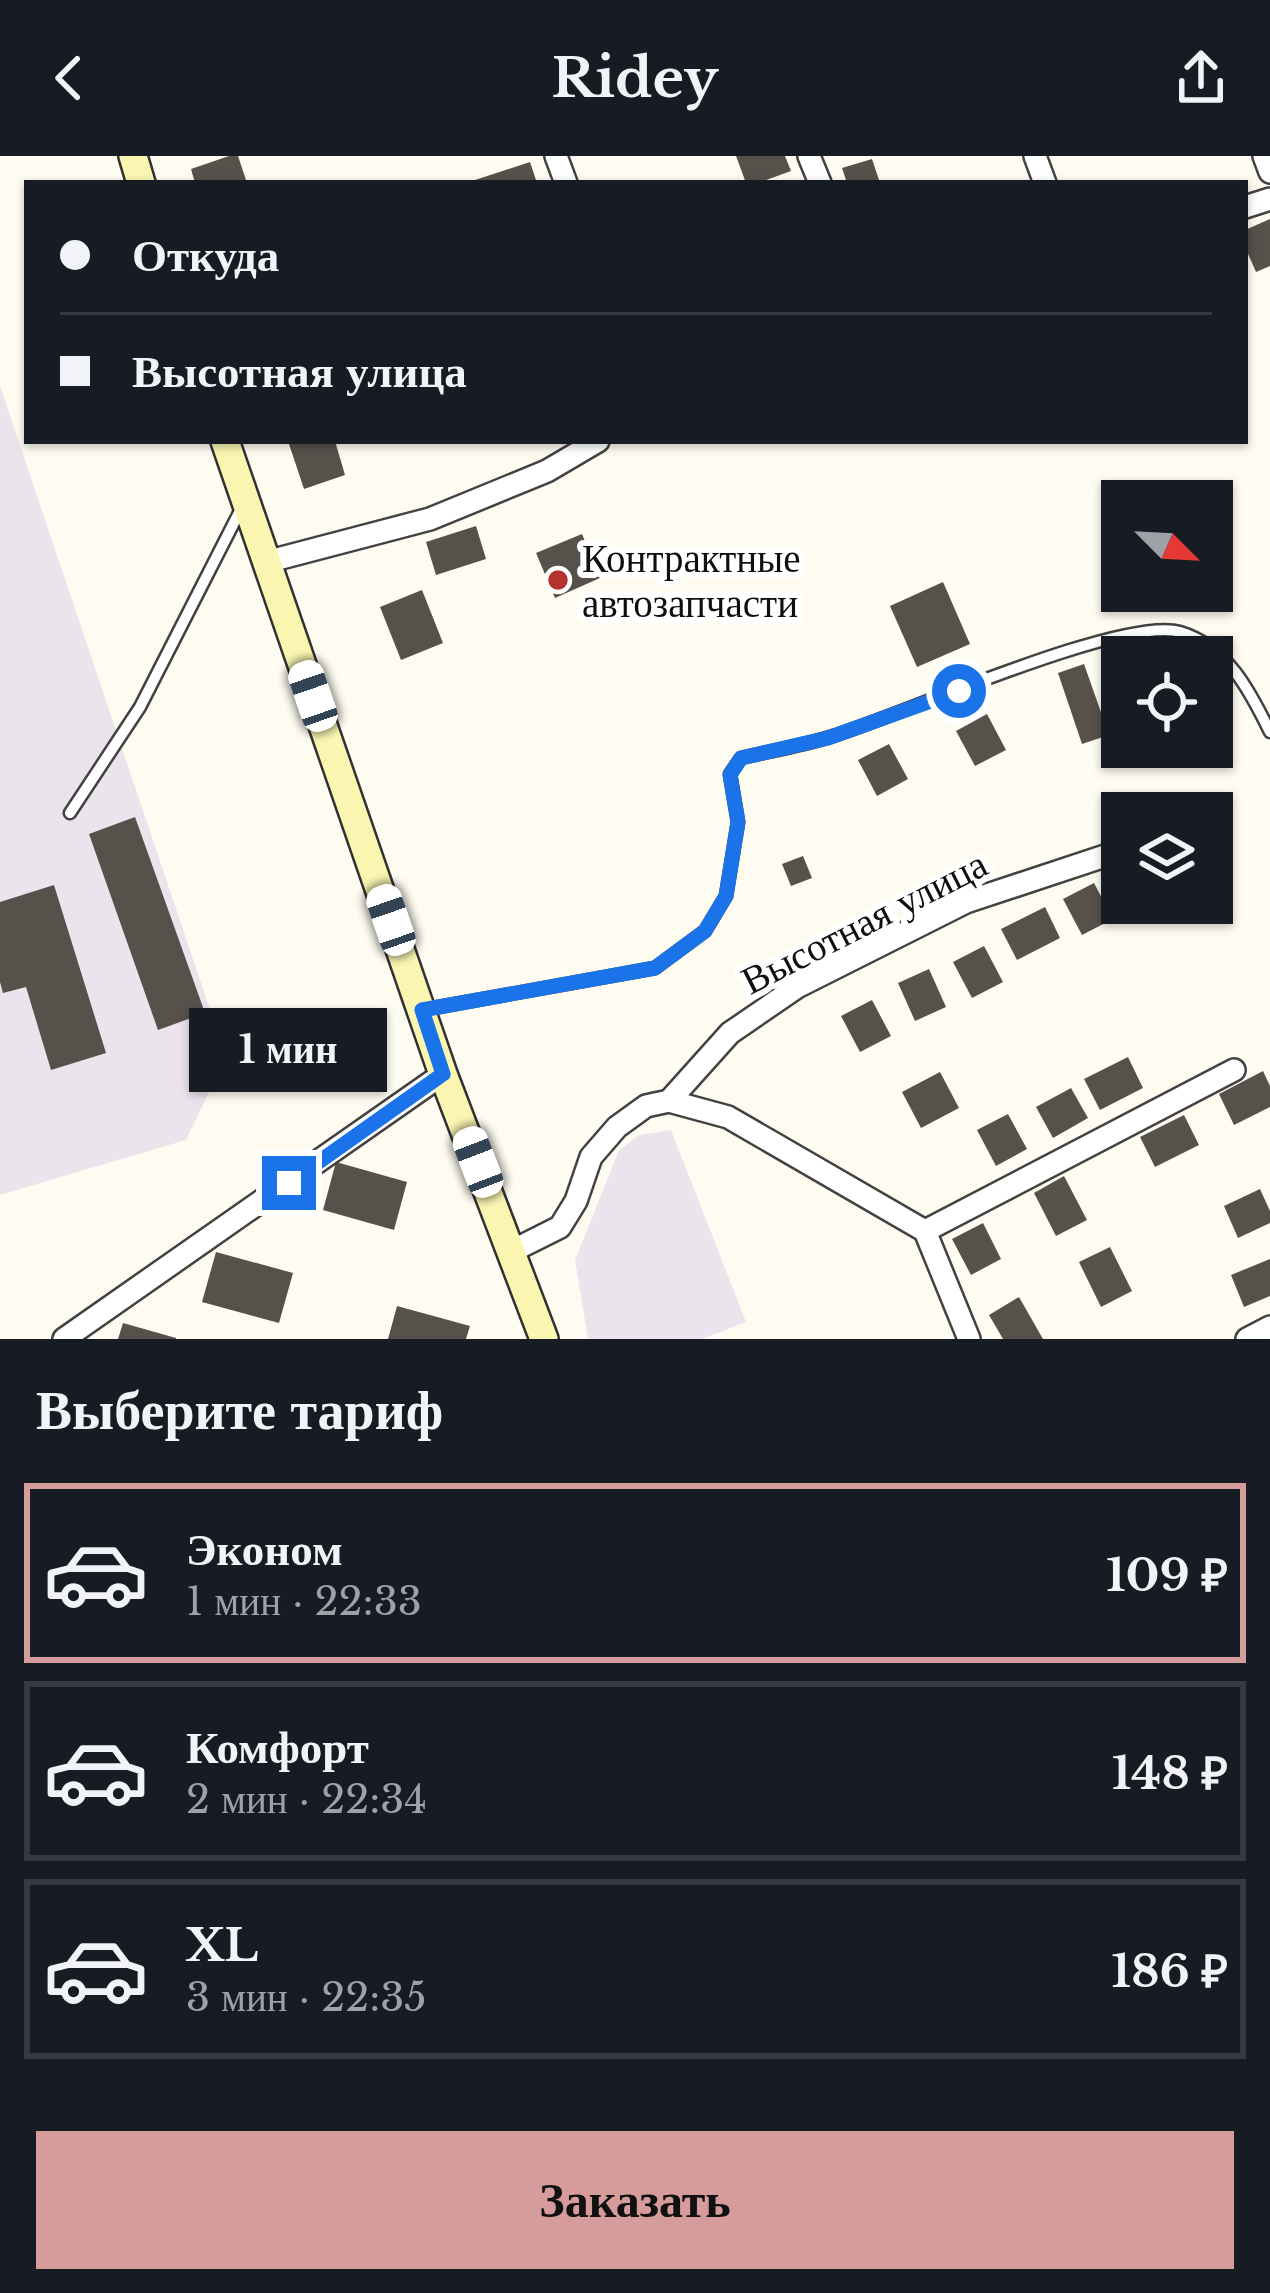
<!DOCTYPE html>
<html lang="ru">
<head>
<meta charset="utf-8">
<style>
	:root { --surface:#171b24; --page:#20242c; --text:#f1f3f6; --muted:#9ea1a6; --line:#363941; --accent:#d69c9c }
	body { margin:0; font-family:"Libre Baskerville",serif; background:var(--page); color:var(--text); height:100vh; display:flex; flex-direction:column; font-size:45px; white-space:nowrap }
	* { box-sizing:border-box; margin:0 }
	p { font-size:39px; color:var(--muted) }
	.icon { flex:none; width:66px; height:66px; fill:none; stroke:currentColor; stroke-width:2; stroke-linecap:round; stroke-linejoin:round }
	.map { position:relative; height:1183px; overflow:hidden }
	.panel { display:flex; flex-direction:column; background:var(--surface); flex:1 }
	.panel>* { flex:none }
	.banner { position:absolute; left:24px; top:24px; width:1224px; height:264px; border-radius:0px; box-shadow:0 3px 9px #0004; display:grid; align-content:center; height:264px; padding:0 36px; background:var(--surface) }
	.needle { width:78px; rotate:114deg }
	.fabs { position:absolute; left:1101px; top:324px; display:grid; gap:24px }
	.fabs a { display:grid; place-items:center; width:132px; height:132px; border-radius:0px; background:var(--surface); box-shadow:0 3px 9px #0004; font-size:60px }
	.end { position:absolute; width:54px; height:54px; margin:-27px; border:15px solid #1a73e8; background:#fff; box-shadow:0 0 0 6px #fff }
	.from { border-radius:50% }
	.bubble { position:absolute; height:84px; border-radius:0px; background:var(--surface); box-shadow:0 3px 9px #0004; font-size:39px; font-weight:800; line-height:84px; text-align:center }
	.car { position:absolute; width:36px; height:72px; margin:-36px -18px; border-radius:15px; box-shadow:0 0 9px 3px #0007; background:linear-gradient(#fff 24%,#345 0 40%,#fff 0 76%,#345 0 86%,#fff 0) }
	.banner b { display:flex; align-items:center; gap:42px; height:114px; font-size:45px }
	.banner b+b { border-top:3px solid var(--line) }
	.banner i { width:30px; height:30px; background:var(--text) }
	ul { padding:0; list-style:none }
	li { display:flex; align-items:center; gap:36px; height:180px; margin:0 24px 18px; padding:0 12px; border:6px solid var(--line); border-radius:0px }
	li div { flex:1 }
	li b { display:block; font-size:45px }
	li em { font-style:normal; font-weight:800 }
	li.on { border-color:var(--accent) }
	li>.icon { width:108px; height:108px; stroke-width:1.5 }
	h2 { padding:0 36px; font-size:54px; line-height:144px }
	.primary-button { display:flex; gap:24px; margin-top:auto; padding:24px 36px }
	.primary-button a { flex:1; height:138px; border-radius:0px; background:var(--accent); color:#111; font-size:48px; font-weight:800; line-height:138px; text-align:center }
	header { display:flex; justify-content:space-between; align-items:center; height:156px; padding:0 36px; background:var(--surface); font-size:54px; font-weight:800 }
	.map>svg:first-child { display:block }
</style>
</head>
<body>
<header><svg class="icon" aria-label="back" viewBox="0 0 24 24"><path d="M15 5l-7 7 7 7"/></svg>Ridey<svg class="icon" aria-label="share" viewBox="0 0 24 24"><path d="M12 15V3M7 8l5-5 5 5M5 13v7h14v-7"/></svg></header>
<div class="map">
<svg width="1270" height="1183" viewBox="0 0 1270 1183">
	<rect width="100%" height="100%" fill="#fefcf1"/>
	<!-- industrial -->
	<g fill="#ece4ed">
		<path d="M 0,230 L 226,901 L 186,984 L 0,1039 Z"/>
		<path d="M 671,974 L 746,1166 L 702,1183 L 588,1183 L 575,1104 L 619,994 L 639,979 Z"/>
	</g>
	<!-- building -->
	<g fill="#57514c">
		<path d="M 229,0 L 238,0 L 247,27 L 195,27 L 191,13 Z"/>
		<path d="M 736,0 L 785,0 L 791,15 L 758,27 L 746,27 Z"/>
		<path d="M 872,3 L 880,27 L 847,27 L 842,12 Z"/>
		<path d="M 530,6 L 537,27 L 469,27 L 469,26 Z"/>
		<path d="M 1270,63 L 1270,110 L 1256,116 L 1245,91 L 1245,74 Z"/>
		<path d="M 288,285 L 335,285 L 345,319 L 304,333 Z"/>
		<path d="M 476,370 L 486,403 L 436,419 L 426,386 Z"/>
		<path d="M 582,378 L 600,422 L 555,442 L 536,397 Z"/>
		<path d="M 943,426 L 970,488 L 917,511 L 890,450 Z"/>
		<path d="M 422,434 L 443,487 L 401,504 L 380,451 Z"/>
		<path d="M 1172,487 L 1178,501 L 1136,501 Z"/>
		<path d="M 1122,506 L 1122,559 L 1104,513 Z"/>
		<path d="M 1084,508 L 1109,579 L 1082,588 L 1058,517 Z"/>
		<path d="M 987,558 L 1006,594 L 975,610 L 956,575 Z"/>
		<path d="M 889,588 L 908,623 L 877,640 L 858,604 Z"/>
		<path d="M 135,661 L 205,857 L 158,874 L 89,678 Z"/>
		<path d="M 803,700 L 812,722 L 791,730 L 782,708 Z"/>
		<path d="M 1094,727 L 1113,763 L 1082,779 L 1063,743 Z"/>
		<path d="M 54,729 L 106,897 L 51,914 L 26,831 L 3,837 L 0,826 L 0,746 Z"/>
		<path d="M 1045,751 L 1060,782 L 1017,804 L 1001,773 Z"/>
		<path d="M 984,790 L 1003,826 L 972,842 L 953,806 Z"/>
		<path d="M 929,813 L 946,851 L 915,865 L 898,827 Z"/>
		<path d="M 872,844 L 891,880 L 860,896 L 841,860 Z"/>
		<path d="M 1128,901 L 1143,932 L 1100,954 L 1084,923 Z"/>
		<path d="M 1263,915 L 1270,930 L 1270,951 L 1234,969 L 1219,938 Z"/>
		<path d="M 940,916 L 959,952 L 921,972 L 902,936 Z"/>
		<path d="M 1071,932 L 1088,962 L 1053,982 L 1036,951 Z"/>
		<path d="M 1008,958 L 1027,993 L 996,1010 L 977,974 Z"/>
		<path d="M 1184,959 L 1199,989 L 1155,1011 L 1140,981 Z"/>
		<path d="M 336,1006 L 407,1026 L 394,1074 L 323,1054 Z"/>
		<path d="M 1064,1020 L 1087,1064 L 1056,1080 L 1034,1037 Z"/>
		<path d="M 1260,1033 L 1270,1055 L 1270,1067 L 1238,1082 L 1224,1050 Z"/>
		<path d="M 983,1067 L 1001,1103 L 971,1119 L 952,1083 Z"/>
		<path d="M 1110,1091 L 1132,1135 L 1101,1151 L 1079,1106 Z"/>
		<path d="M 216,1096 L 293,1117 L 279,1167 L 202,1146 Z"/>
		<path d="M 1270,1103 L 1270,1140 L 1244,1151 L 1231,1119 Z"/>
		<path d="M 1019,1141 L 1043,1183 L 1003,1183 L 989,1159 Z"/>
		<path d="M 397,1150 L 470,1170 L 466,1183 L 388,1183 Z"/>
		<path d="M 123,1167 L 176,1182 L 176,1183 L 118,1183 Z"/>
	</g>
	<g fill="none" stroke-linecap="round" stroke-linejoin="round">
		<!-- lane casing -->
		<g stroke="#424242" stroke-width="15">
			<g id="lane">
				<path d="M 70,657 L 140,551 L 243,349"/>
				<path d="M 422,854 L 655,812 L 705,775 L 726,740 L 738,666 L 730,618 L 741,602 C 770,595 801,590 830,581 C 899,560 1124,459 1180,476 C 1227,490 1250,535 1270,576"/>
			</g>
		</g>
		<!-- street casing -->
		<g stroke="#424242" stroke-width="26">
			<g id="street">
				<path d="M 556,0 L 566,27"/>
				<path d="M 809,0 L 820,27"/>
				<path d="M 1035,0 L 1045,27"/>
				<path d="M 1264,0 L 1270,16"/>
				<path d="M 1245,51 L 1270,43"/>
				<path d="M 266,406 L 430,363 L 547,315 L 598,285"/>
				<path d="M 669,945 L 730,877 L 797,831 L 966,746 L 1120,695"/>
				<path d="M 925,1075 L 1234,914"/>
				<path d="M 512,1095 L 560,1071 L 576,1045 L 591,1001 L 617,971 L 646,950 L 669,945 L 728,961 L 925,1075 L 969,1183"/>
				<path d="M 64,1183 L 443,918"/>
				<path d="M 1247,1183 L 1270,1171"/>
			</g>
		</g>
		<!-- secondary casing -->
		<g stroke="#313131" stroke-width="32">
			<g id="secondary">
				<path d="M 133,0 L 141,27"/>
				<path d="M 225,285 L 443,918 L 544,1183"/>
			</g>
		</g>
		<!-- lane -->
		<use href="#lane" stroke="#fff" stroke-width="10"/>
		<!-- street -->
		<use href="#street" stroke="#fff" stroke-width="21"/>
		<!-- secondary -->
		<use href="#secondary" stroke="#faf6b1" stroke-width="27"/>
	</g>
	<g fill="none" stroke-linecap="round" stroke-linejoin="round">
		<!-- route -->
		<path stroke="#1a73e8" stroke-width="15" d="M 289,1027 L 443,918 L 422,854 L 655,812 L 705,775 L 726,740 L 738,666 L 730,619 L 741,602 L 828,582 L 959,535"/>
	</g>
	<!-- markers -->
	<circle fill="#b6322f" stroke="#fff" stroke-width="4.5" cx="558" cy="424" r="12"/>
	<g text-anchor="middle" dominant-baseline="central" stroke-width="12" stroke-linejoin="round" paint-order="stroke">
		<!-- poi labels -->
		<g font-size="39" fill="#0f0f0f" stroke="#fff" text-anchor="start">
			<text x="582" y="402">Контрактные<tspan x="582" dy="45">автозапчасти</tspan></text>
		</g>
		<!-- street labels -->
		<g font-size="39" fill="#0f0f0f" stroke="#fff">
			<text transform="translate(864 766) rotate(-27)">Высотная улица</text>
		</g>
	</g>
</svg>
<div class="fabs">
<a><svg class="needle" viewBox="-14 -14 28 28"><path d="M0-13l5 13h-10z" fill="#e53935"/><path d="M0 13l5-13h-10z" fill="#9ea1a6"/></svg></a>
<a><svg class="icon" aria-label="locate" viewBox="0 0 24 24"><circle cx="12" cy="12" r="6"/><path d="M12 2v4M12 18v4M2 12h4M18 12h4"/></svg></a>
<a><svg class="icon" aria-label="layers" viewBox="0 0 24 24"><path d="M12 4l9 5-9 5-9-5zM3 14l9 5 9-5"/></svg></a>
</div>
<i class="end from" style="left:959px;top:535px"></i>
<i class="end" style="left:289px;top:1027px"></i>
<div class="bubble" style="left:189px;top:852px;width:198px">1 мин</div>
<i class="car" style="left:313px;top:540px;rotate:341deg"></i>
<i class="car" style="left:391px;top:764px;rotate:341deg"></i>
<i class="car" style="left:478px;top:1006px;rotate:339deg"></i>
<div class="banner">
<b><i class="from"></i>Откуда</b>
<b><i></i>Высотная улица</b>
</div>
</div>
<section class="panel">
<h2>Выберите тариф</h2>
<ul>
<li class="on"><svg class="icon" aria-label="car" viewBox="0 0 24 24"><path d="M5 17H2v-5l4-1 3-4h7l3 4 3 1v5h-3M9 17h6M6 11h13"/><circle cx="7" cy="17" r="2"/><circle cx="17" cy="17" r="2"/></svg><div><b>Эконом</b><p>1 мин · 22:33</p></div><em>109 ₽</em></li>
<li><svg class="icon" aria-label="car" viewBox="0 0 24 24"><path d="M5 17H2v-5l4-1 3-4h7l3 4 3 1v5h-3M9 17h6M6 11h13"/><circle cx="7" cy="17" r="2"/><circle cx="17" cy="17" r="2"/></svg><div><b>Комфорт</b><p>2 мин · 22:34</p></div><em>148 ₽</em></li>
<li><svg class="icon" aria-label="car" viewBox="0 0 24 24"><path d="M5 17H2v-5l4-1 3-4h7l3 4 3 1v5h-3M9 17h6M6 11h13"/><circle cx="7" cy="17" r="2"/><circle cx="17" cy="17" r="2"/></svg><div><b>XL</b><p>3 мин · 22:35</p></div><em>186 ₽</em></li>
</ul>
<div class="primary-button"><a>Заказать</a></div>
</section>
</body>
</html>
